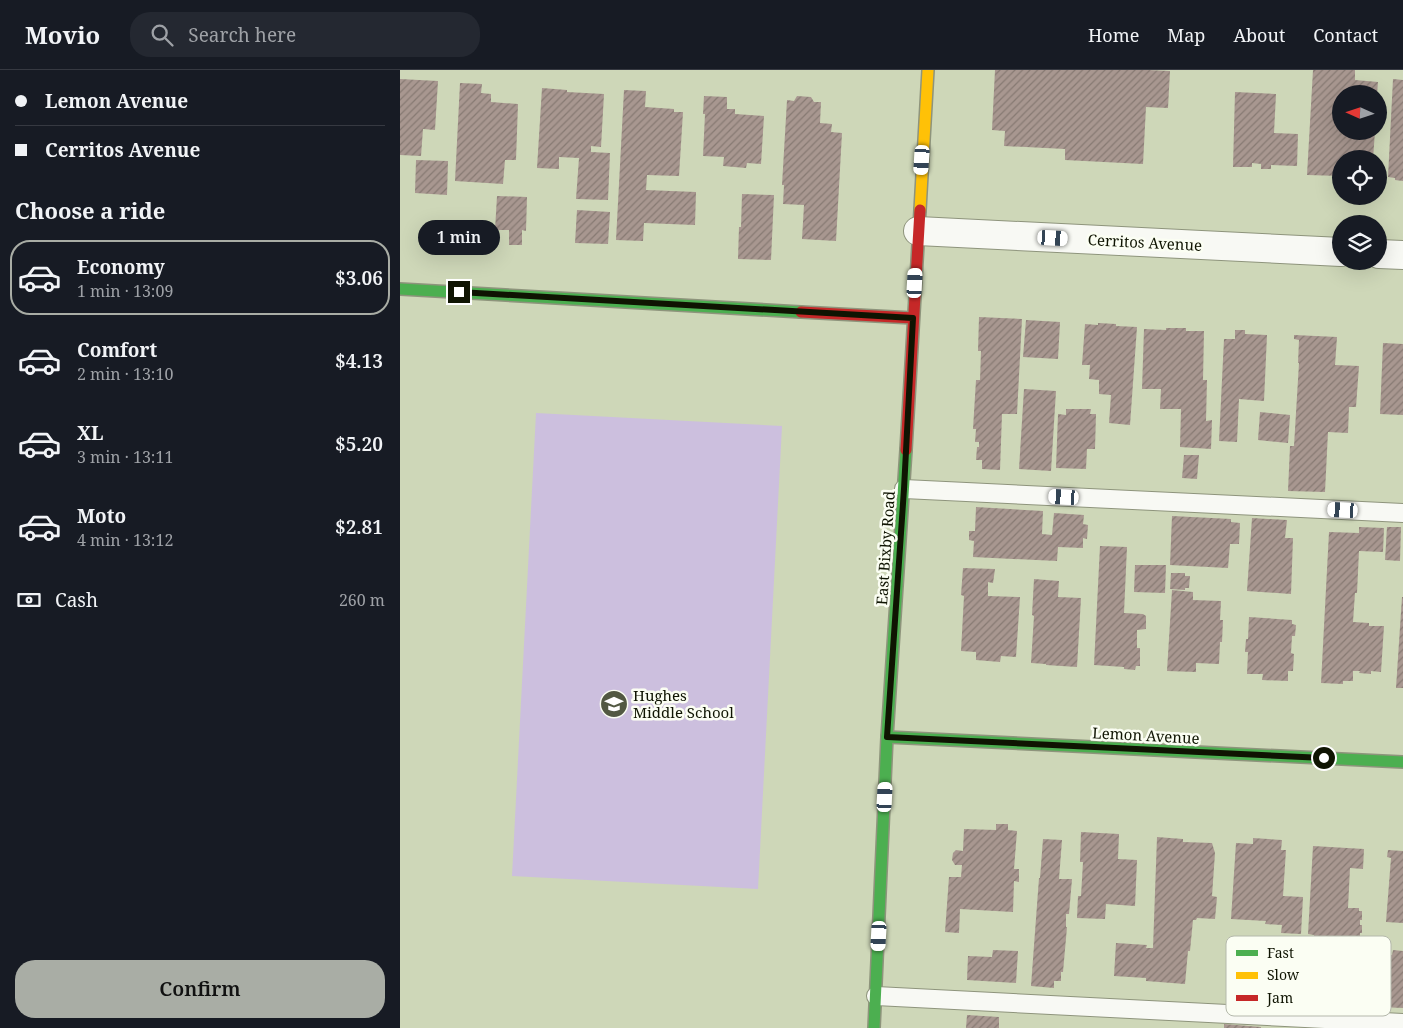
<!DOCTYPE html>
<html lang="en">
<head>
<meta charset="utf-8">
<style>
	:root { --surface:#171b24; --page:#242831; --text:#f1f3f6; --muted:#9ea1a6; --line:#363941; --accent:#a9ada5 }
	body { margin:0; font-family:"Noto Serif",serif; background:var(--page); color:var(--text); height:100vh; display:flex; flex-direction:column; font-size:19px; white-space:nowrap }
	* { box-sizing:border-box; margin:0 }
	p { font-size:16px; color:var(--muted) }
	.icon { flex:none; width:28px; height:28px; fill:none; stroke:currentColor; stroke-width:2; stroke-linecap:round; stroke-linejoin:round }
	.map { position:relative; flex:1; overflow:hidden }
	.panel { display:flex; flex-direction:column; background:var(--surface); width:400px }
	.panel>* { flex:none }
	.hud { display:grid; align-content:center; height:110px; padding:0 15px; background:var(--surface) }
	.needle { width:32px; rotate:273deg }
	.controls { position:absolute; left:932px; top:15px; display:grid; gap:10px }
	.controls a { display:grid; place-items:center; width:55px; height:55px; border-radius:50%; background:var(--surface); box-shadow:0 5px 20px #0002; font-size:25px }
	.end { position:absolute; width:22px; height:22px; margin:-11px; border:6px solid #0f1402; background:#fff; box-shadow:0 0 0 2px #fff }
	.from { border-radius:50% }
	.bubble { position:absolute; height:35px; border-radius:18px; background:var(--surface); box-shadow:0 5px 20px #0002; font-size:16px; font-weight:600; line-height:35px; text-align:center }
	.car { position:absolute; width:15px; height:30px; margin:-15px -8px; border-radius:6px; box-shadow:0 0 4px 1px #0007; background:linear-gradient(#fff 24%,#345 0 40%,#fff 0 76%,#345 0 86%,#fff 0) }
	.hud b { display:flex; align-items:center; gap:18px; height:48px; font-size:19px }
	.hud b+b { border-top:1px solid var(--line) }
	.hud i { width:12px; height:12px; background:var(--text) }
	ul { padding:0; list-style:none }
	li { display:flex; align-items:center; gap:15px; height:75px; margin:0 10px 8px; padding:0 5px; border:2px solid transparent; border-radius:20px }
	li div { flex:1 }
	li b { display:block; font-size:19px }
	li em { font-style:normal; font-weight:600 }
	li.on { border-color:var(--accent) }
	li>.icon { width:45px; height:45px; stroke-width:1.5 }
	h2 { padding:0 15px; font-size:22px; line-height:60px }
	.pay { display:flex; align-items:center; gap:12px; height:55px; padding:0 15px; font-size:19px }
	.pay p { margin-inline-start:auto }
	.action { display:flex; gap:10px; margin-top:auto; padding:10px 15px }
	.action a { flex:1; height:58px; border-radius:20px; background:var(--accent); color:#111; font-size:20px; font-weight:600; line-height:58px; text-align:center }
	header { display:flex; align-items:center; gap:30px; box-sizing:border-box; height:70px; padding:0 25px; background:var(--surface); border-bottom:1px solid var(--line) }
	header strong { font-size:24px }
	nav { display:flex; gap:28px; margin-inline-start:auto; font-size:18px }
	.search { width:350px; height:45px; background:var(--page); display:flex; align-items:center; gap:12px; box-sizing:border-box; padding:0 18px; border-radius:20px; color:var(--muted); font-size:19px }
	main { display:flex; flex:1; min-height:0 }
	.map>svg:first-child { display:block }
</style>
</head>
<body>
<header>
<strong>Movio</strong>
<div class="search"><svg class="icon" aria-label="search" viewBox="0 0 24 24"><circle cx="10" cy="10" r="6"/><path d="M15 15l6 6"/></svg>Search here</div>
<nav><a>Home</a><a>Map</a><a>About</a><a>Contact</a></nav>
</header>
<main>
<section class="panel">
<div class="hud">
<b><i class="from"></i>Lemon Avenue</b>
<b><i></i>Cerritos Avenue</b>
</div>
<h2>Choose a ride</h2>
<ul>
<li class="on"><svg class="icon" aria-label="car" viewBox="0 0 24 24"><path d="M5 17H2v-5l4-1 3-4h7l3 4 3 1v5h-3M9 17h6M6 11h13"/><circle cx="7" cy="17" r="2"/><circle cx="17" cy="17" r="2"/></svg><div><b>Economy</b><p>1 min · 13:09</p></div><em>$3.06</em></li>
<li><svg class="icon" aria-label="car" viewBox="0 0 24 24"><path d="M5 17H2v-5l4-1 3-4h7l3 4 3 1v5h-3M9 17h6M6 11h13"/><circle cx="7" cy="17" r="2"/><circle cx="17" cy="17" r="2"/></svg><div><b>Comfort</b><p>2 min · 13:10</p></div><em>$4.13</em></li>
<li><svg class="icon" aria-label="car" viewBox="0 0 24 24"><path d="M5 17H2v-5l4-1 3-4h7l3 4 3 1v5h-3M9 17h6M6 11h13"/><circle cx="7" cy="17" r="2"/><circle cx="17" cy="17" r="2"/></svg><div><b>XL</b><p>3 min · 13:11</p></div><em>$5.20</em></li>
<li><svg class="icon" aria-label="car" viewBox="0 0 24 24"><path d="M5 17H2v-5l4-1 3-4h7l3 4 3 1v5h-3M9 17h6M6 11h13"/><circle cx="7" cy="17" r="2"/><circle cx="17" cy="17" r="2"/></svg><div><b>Moto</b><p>4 min · 13:12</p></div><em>$2.81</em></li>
</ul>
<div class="pay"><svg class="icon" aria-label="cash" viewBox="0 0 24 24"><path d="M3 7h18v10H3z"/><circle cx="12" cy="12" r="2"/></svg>Cash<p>260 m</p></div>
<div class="action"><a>Confirm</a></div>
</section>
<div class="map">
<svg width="1003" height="958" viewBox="0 0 1003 958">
	<defs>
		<pattern id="building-hatch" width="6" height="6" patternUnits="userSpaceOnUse" patternTransform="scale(1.25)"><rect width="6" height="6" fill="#a89790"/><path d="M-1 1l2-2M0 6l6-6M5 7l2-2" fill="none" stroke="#877a73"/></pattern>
	</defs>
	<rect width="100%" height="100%" fill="#ced7b8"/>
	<!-- garden -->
	<path fill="#ccbfde" d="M 136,343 L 382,356 L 358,819 L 112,806 Z"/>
	<!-- building -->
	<g fill="url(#building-hatch)">
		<path d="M 595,0 L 748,0 L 770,1 L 768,38 L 746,37 L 743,94 L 665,90 L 665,79 L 604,76 L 605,61 L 592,60 Z"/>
		<path d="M 913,0 L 955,0 L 955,10 L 978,12 L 977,24 L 941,24 L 941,61 L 975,61 L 973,89 L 941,89 L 941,106 L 907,105 Z"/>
		<path d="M 0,9 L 38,11 L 35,60 L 23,59 L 21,86 L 0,85 Z"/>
		<path d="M 993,9 L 1003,10 L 1003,111 L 995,110 L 995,108 L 988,107 Z"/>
		<path d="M 60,13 L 82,14 L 81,23 L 91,24 L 91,32 L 118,34 L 116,90 L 105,90 L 103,114 L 55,111 Z"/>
		<path d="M 142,18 L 167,20 L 167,22 L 204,24 L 201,77 L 191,76 L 191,82 L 210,83 L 208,130 L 176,129 L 179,88 L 159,87 L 159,99 L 137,98 Z"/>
		<path d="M 224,20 L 246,21 L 245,37 L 274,39 L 274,42 L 283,42 L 279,106 L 247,105 L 246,120 L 296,122 L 295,155 L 244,153 L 243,171 L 216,170 Z"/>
		<path d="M 835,22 L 876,24 L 874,63 L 898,64 L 897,96 L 871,95 L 871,99 L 861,99 L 861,94 L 852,93 L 852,97 L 833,97 Z"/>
		<path d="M 304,26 L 327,27 L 327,39 L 335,39 L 335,44 L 364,46 L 361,94 L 347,93 L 346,98 L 323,96 L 324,87 L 303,86 L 305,44 L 303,44 Z"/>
		<path d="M 397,26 L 411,27 L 414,32 L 421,32 L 420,53 L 432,54 L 431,62 L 442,63 L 436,171 L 402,169 L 404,135 L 383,134 L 384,115 L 382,115 L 387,30 L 394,31 Z"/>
		<path d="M 16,90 L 48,91 L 47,125 L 15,123 Z"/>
		<path d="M 342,124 L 374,125 L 371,190 L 338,189 L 339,157 L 341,157 Z"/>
		<path d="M 97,126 L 127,127 L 126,161 L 122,160 L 122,175 L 109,175 L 109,160 L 95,160 Z"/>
		<path d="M 177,140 L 210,142 L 208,174 L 175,173 Z"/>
		<path d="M 579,247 L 622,249 L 617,344 L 602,344 L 600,400 L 582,399 L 582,390 L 576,390 L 577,377 L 579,377 L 579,372 L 575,372 L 576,359 L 573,359 L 576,310 L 580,310 L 581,281 L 578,281 Z"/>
		<path d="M 626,250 L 660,252 L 658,289 L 623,287 Z"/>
		<path d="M 698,253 L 716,254 L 716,256 L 737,257 L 730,355 L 709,353 L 711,325 L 699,324 L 699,310 L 689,309 L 690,295 L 682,295 L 685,254 L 698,255 Z"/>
		<path d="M 766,258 L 786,258 L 786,261 L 804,261 L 803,310 L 807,310 L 806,351 L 812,350 L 811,379 L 780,377 L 781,339 L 760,339 L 761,319 L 742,319 L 744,259 L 766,260 Z"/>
		<path d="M 835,260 L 845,260 L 845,264 L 867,265 L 864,331 L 839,329 L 837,372 L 819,371 L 824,269 L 835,269 Z"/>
		<path d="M 894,265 L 937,267 L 935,295 L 959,296 L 956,337 L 949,337 L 948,363 L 928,362 L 925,422 L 888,421 L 890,376 L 894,376 L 899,293 L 898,293 L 899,270 L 894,269 Z"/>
		<path d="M 983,273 L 1003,274 L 1003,345 L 980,344 Z"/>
		<path d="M 624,319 L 656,321 L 651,401 L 619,399 Z"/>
		<path d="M 666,339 L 691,339 L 690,344 L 696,344 L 695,379 L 687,379 L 686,399 L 656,398 L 658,344 L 666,345 Z"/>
		<path d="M 860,342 L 890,345 L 888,373 L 858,370 Z"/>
		<path d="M 784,385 L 799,385 L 797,409 L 782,408 Z"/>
		<path d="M 576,437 L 643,441 L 642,464 L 652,465 L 654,443 L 684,445 L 683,454 L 688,455 L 687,469 L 683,468 L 683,478 L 658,477 L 657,491 L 573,487 L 574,471 L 569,470 L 569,461 L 575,461 Z"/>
		<path d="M 772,446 L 831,449 L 831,452 L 840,453 L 839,474 L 830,474 L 828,498 L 770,495 Z"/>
		<path d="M 852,448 L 887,450 L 885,468 L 893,468 L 891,524 L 847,521 Z"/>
		<path d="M 959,457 L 984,458 L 983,482 L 959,481 L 957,523 L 955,523 L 953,552 L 969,553 L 969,556 L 984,556 L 981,602 L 971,601 L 971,604 L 959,603 L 960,601 L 953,601 L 953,611 L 943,611 L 943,614 L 921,613 L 929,462 L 959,463 Z"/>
		<path d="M 987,457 L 1001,457 L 1000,491 L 985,490 Z"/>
		<path d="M 700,476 L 727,477 L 724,543 L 743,544 L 746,546 L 746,559 L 737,560 L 737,578 L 740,578 L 740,596 L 736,596 L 735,600 L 724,599 L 724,597 L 694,595 Z"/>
		<path d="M 735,495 L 766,495 L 765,523 L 734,522 Z"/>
		<path d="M 563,498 L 595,499 L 593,513 L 588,512 L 588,526 L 620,527 L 616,587 L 601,586 L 600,592 L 576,590 L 576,582 L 561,581 L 564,526 L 561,525 Z"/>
		<path d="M 771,503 L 785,503 L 785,506 L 790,506 L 789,518 L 785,518 L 785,520 L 770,519 Z"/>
		<path d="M 634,509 L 659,511 L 658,527 L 681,528 L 677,597 L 646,595 L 646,594 L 631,593 L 634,546 L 632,545 Z"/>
		<path d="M 772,520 L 793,522 L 793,530 L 821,531 L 820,550 L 823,550 L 822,572 L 820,572 L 819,594 L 796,593 L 796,602 L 767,601 Z"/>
		<path d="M 1002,527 L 1003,527 L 1003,618 L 996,618 Z"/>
		<path d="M 849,547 L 892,550 L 892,554 L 896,555 L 895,566 L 892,566 L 891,583 L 894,584 L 893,601 L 888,601 L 888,611 L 862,610 L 863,604 L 847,604 L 848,582 L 845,582 L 846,569 L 848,569 Z"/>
		<path d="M 596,754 L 608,754 L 608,760 L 617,761 L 614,799 L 619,799 L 619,812 L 614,811 L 613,842 L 560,839 L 559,863 L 545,862 L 549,807 L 561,807 L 562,795 L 555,795 L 552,790 L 553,783 L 556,780 L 563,781 L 564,759 L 596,760 Z"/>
		<path d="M 681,762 L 719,764 L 718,789 L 737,790 L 735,836 L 706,834 L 705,849 L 677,848 L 678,826 L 681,826 L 683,792 L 680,792 Z"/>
		<path d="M 757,767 L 783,769 L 783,772 L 812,773 L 815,783 L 812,826 L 817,827 L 815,849 L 797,848 L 796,850 L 793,850 L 790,881 L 788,881 L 785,914 L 746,911 L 746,908 L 714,906 L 716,873 L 747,875 L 746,878 L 753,878 Z"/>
		<path d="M 853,768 L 882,770 L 881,780 L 886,780 L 883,826 L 903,827 L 901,864 L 881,863 L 882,855 L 865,854 L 866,851 L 831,849 L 836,773 L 853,774 Z"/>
		<path d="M 643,769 L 662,770 L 659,809 L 672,809 L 669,844 L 666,844 L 666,857 L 667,857 L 663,902 L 661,902 L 661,911 L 654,911 L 654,918 L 631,916 L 639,808 L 640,808 Z"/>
		<path d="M 913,776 L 964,779 L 963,799 L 950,798 L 948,838 L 959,838 L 959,841 L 962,841 L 962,850 L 960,850 L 960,855 L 962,855 L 962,863 L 960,863 L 960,867 L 955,867 L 955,869 L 942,868 L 942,867 L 923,866 L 922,868 L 914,868 L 914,865 L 908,864 Z"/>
		<path d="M 988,780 L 1003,781 L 1003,853 L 986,852 L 991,788 L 987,787 Z"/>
		<path d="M 593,880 L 618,881 L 616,913 L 567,910 L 568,886 L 592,887 Z"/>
		<path d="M 993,880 L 1003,881 L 1003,938 L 979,937 L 982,884 L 992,885 Z"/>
		<path d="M 567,945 L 599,947 L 599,958 L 566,958 Z"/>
		<path d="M 824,954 L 861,957 L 861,958 L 824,958 Z"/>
	</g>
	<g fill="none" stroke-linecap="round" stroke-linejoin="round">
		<!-- lane casing -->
		<g stroke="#8e947c" stroke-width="20">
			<g id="lane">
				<path d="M 504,419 L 1003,443"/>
				<path d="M 476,926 L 1003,953"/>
			</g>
		</g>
		<!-- street casing -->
		<g stroke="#8e947c" stroke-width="30">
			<g id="street">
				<path d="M 518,161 L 941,182"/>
				<path d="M 979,184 L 1003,185"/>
			</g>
		</g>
		<!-- fast casing -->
		<g stroke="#8e947c" stroke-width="14">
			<g id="fast">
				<path d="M 0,219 L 401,242"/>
				<path d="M 487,667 L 1003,692"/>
				<path d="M 474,958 L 487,667 L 506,380"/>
			</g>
		</g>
		<!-- slow casing -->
		<g stroke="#8e947c" stroke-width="14">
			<path id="slow" d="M 520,140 L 528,0"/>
		</g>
		<!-- jam casing -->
		<g stroke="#8e947c" stroke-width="14">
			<g id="jam">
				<path d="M 401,242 L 513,248"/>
				<path d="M 506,380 L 520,140"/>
			</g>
		</g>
		<!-- lane -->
		<use href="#lane" stroke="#f8f9f4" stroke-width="18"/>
		<!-- street -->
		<use href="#street" stroke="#f8f9f4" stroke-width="28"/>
		<!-- fast -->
		<use href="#fast" stroke="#4caf50" stroke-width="11"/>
		<!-- slow -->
		<use href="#slow" stroke="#ffc107" stroke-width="11"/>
		<!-- jam -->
		<use href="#jam" stroke="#c62828" stroke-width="11"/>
	</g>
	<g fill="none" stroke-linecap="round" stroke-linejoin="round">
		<!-- route -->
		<path stroke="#0f1402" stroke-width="6" d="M 59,222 L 513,248 L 504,419 L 487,667 L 924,688"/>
	</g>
	<!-- icons -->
	<defs>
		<g id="school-disc" transform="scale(1.4375)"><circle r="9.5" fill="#525842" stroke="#fbfef3"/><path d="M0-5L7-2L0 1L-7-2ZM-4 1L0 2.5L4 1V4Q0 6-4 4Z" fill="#fff"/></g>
	</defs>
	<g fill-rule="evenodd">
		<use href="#school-disc" x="214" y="634"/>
	</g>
	<g text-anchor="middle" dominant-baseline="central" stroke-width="5" stroke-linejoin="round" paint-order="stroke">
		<!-- street labels -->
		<g font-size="15" fill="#0f1402" stroke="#fbfef3">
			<text transform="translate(745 172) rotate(3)">Cerritos Avenue</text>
			<text transform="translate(485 478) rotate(-86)">East Bixby Road</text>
			<text transform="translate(746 665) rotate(3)">Lemon Avenue</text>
		</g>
		<!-- poi labels -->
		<g font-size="15" fill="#0f1402" stroke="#fbfef3" text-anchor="start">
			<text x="233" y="625">Hughes<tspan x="233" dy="17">Middle School</tspan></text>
		</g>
	</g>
	<!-- legend -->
	<rect x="826" y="866" width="165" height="80" rx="8" fill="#fbfef3" stroke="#b4b8ab" stroke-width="1"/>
	<rect x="836" y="880" width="22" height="6" fill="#4caf50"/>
	<rect x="836" y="902" width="22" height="7" fill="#ffc107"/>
	<rect x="836" y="925" width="22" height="6" fill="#c62828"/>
	<g font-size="14" fill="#0f1402">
		<text x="867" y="888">Fast</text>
		<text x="867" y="910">Slow</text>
		<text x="867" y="933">Jam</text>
	</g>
</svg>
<div class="controls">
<a><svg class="needle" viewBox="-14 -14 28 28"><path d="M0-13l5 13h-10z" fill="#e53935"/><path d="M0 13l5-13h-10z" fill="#9ea1a6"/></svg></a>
<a><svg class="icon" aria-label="locate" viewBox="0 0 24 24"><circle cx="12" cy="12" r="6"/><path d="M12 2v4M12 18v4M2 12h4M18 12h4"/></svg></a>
<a><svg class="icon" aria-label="layers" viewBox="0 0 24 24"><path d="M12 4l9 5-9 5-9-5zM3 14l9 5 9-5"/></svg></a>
</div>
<i class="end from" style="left:924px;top:688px"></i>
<i class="end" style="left:59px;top:222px"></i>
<div class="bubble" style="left:18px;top:150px;width:82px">1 min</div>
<i class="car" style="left:522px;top:90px;rotate:184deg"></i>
<i class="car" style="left:653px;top:168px;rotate:93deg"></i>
<i class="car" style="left:515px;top:213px;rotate:3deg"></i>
<i class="car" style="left:664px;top:427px;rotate:273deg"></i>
<i class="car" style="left:943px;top:440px;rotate:273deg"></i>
<i class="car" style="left:485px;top:727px;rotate:3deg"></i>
<i class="car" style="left:479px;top:866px;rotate:183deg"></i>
</div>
</main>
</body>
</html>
